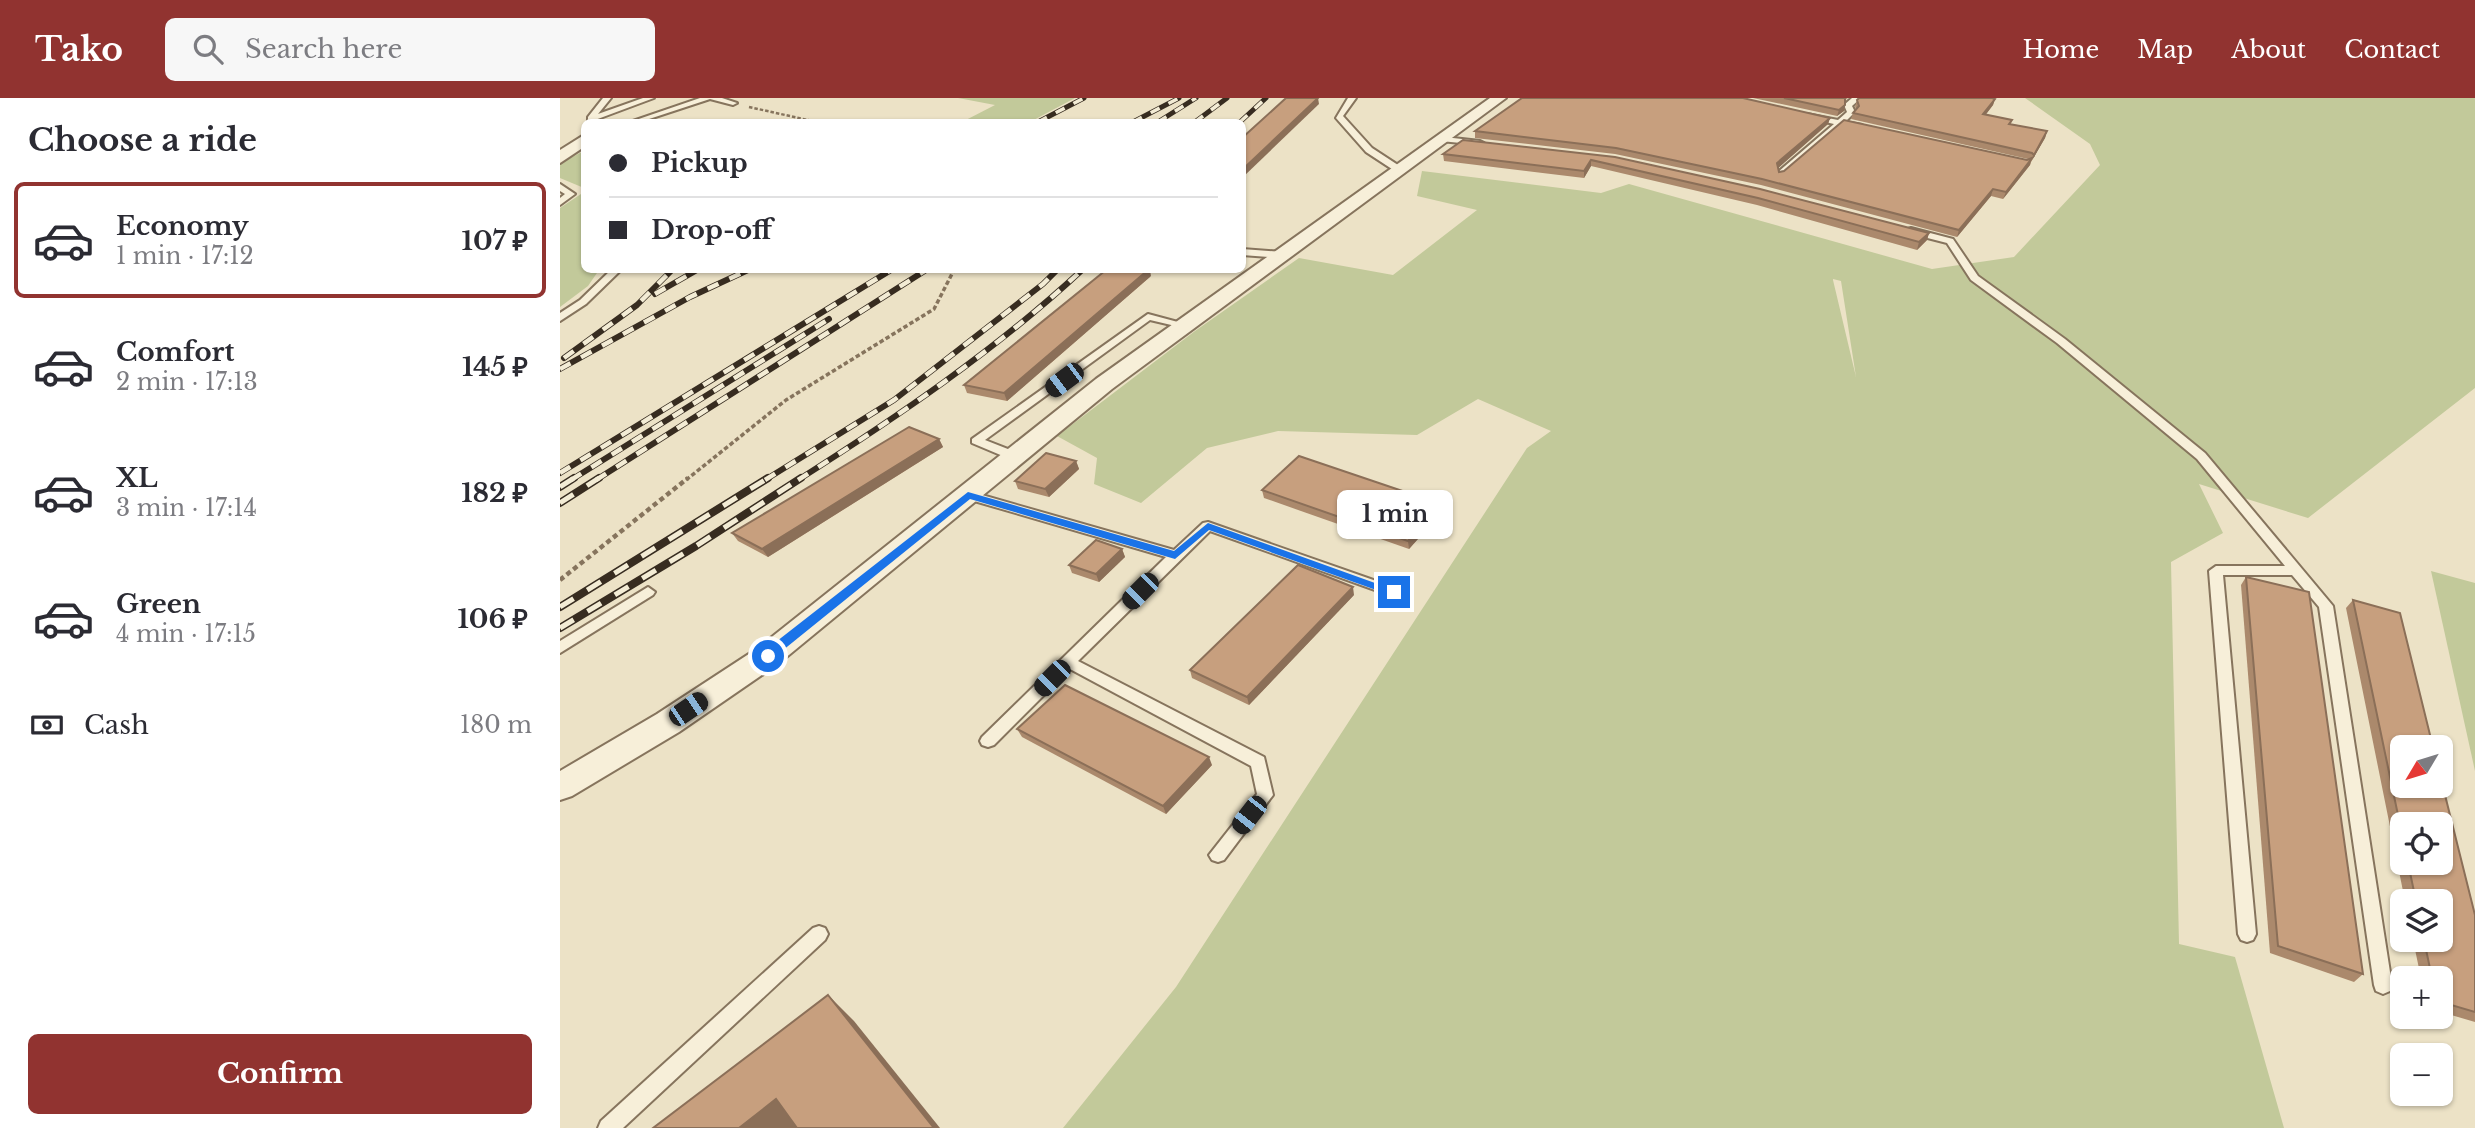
<!DOCTYPE html>
<html lang="en">
<head>
<meta charset="utf-8">
<style>
	:root { --surface:#fff; --page:#f7f7f7; --text:#2b2b33; --muted:#7c7c81; --line:#e1e1e2; --accent:#913330 }
	body { margin:0; font-family:"Libre Baskerville",serif; background:var(--page); color:var(--text); height:100vh; display:flex; flex-direction:column; font-size:26px; white-space:nowrap }
	* { box-sizing:border-box; margin:0 }
	p { font-size:23px; color:var(--muted) }
	.icon { flex:none; width:38px; height:38px; fill:none; stroke:currentColor; stroke-width:2; stroke-linecap:round; stroke-linejoin:round }
	.map { position:relative; flex:1; overflow:hidden }
	.details { display:flex; flex-direction:column; background:var(--surface); width:560px }
	.details>* { flex:none }
	.hud { position:absolute; left:21px; top:21px; width:665px; height:154px; border-radius:10px; box-shadow:0 2px 5px #0004; display:grid; align-content:center; height:154px; padding:0 28px; background:var(--surface) }
	.needle { width:46px; rotate:232deg }
	.controls { position:absolute; left:1830px; top:637px; display:grid; gap:14px }
	.controls a { display:grid; place-items:center; width:63px; height:63px; border-radius:10px; background:var(--surface); box-shadow:0 2px 5px #0004; font-size:35px }
	.end { position:absolute; width:32px; height:32px; margin:-16px; border:9px solid #1a73e8; background:#fff; box-shadow:0 0 0 4px #fff }
	.from { border-radius:50% }
	.bubble { position:absolute; height:49px; border-radius:10px; background:var(--surface); box-shadow:0 2px 5px #0004; font-size:23px; font-weight:700; line-height:49px; text-align:center }
	.car { position:absolute; width:21px; height:42px; margin:-21px -10px; border-radius:9px; box-shadow:0 0 5px 2px #0007; background:linear-gradient(#222 24%,#8ab4d8 0 40%,#222 0 76%,#8ab4d8 0 86%,#222 0) }
	.hud b { display:flex; align-items:center; gap:24px; height:66px; font-size:26px }
	.hud b+b { border-top:2px solid var(--line) }
	.hud i { width:18px; height:18px; background:var(--text) }
	ul { padding:0; list-style:none }
	li { display:flex; align-items:center; gap:21px; height:116px; margin:0 14px 10px; padding:0 14px; border:4px solid transparent; border-radius:10px }
	li div { flex:1 }
	li b { display:block; font-size:26px }
	li em { font-style:normal; font-weight:700 }
	li.current { border-color:var(--accent) }
	li>.icon { width:63px; height:63px; stroke-width:1.5 }
	h2 { padding:0 28px; font-size:32px; line-height:84px }
	.pay { display:flex; align-items:center; gap:18px; height:77px; padding:0 28px; font-size:26px }
	.pay p { margin-inline-start:auto }
	.button { display:flex; gap:14px; margin-top:auto; padding:14px 28px }
	.button a { flex:1; height:80px; border-radius:10px; background:var(--accent); color:#fff; font-size:28px; font-weight:700; line-height:80px; text-align:center }
	header { display:flex; align-items:center; gap:42px; box-sizing:border-box; height:98px; padding:0 35px; background:var(--accent); color:#fff }
	header strong { font-size:33px }
	nav { display:flex; gap:38px; margin-inline-start:auto; font-size:24px }
	.search { width:490px; height:63px; background:var(--page); display:flex; align-items:center; gap:18px; box-sizing:border-box; padding:0 24px; border-radius:10px; color:var(--muted); font-size:26px }
	main { display:flex; flex:1; min-height:0 }
	.map>svg:first-child { display:block }
</style>
</head>
<body>
<header>
<strong>Tako</strong>
<div class="search"><svg class="icon" aria-label="search" viewBox="0 0 24 24"><circle cx="10" cy="10" r="6"/><path d="M15 15l6 6"/></svg>Search here</div>
<nav><a>Home</a><a>Map</a><a>About</a><a>Contact</a></nav>
</header>
<main>
<section class="details">
<h2>Choose a ride</h2>
<ul>
<li class="current"><svg class="icon" aria-label="car" viewBox="0 0 24 24"><path d="M5 17H2v-5l4-1 3-4h7l3 4 3 1v5h-3M9 17h6M6 11h13"/><circle cx="7" cy="17" r="2"/><circle cx="17" cy="17" r="2"/></svg><div><b>Economy</b><p>1 min · 17:12</p></div><em>107 ₽</em></li>
<li><svg class="icon" aria-label="car" viewBox="0 0 24 24"><path d="M5 17H2v-5l4-1 3-4h7l3 4 3 1v5h-3M9 17h6M6 11h13"/><circle cx="7" cy="17" r="2"/><circle cx="17" cy="17" r="2"/></svg><div><b>Comfort</b><p>2 min · 17:13</p></div><em>145 ₽</em></li>
<li><svg class="icon" aria-label="car" viewBox="0 0 24 24"><path d="M5 17H2v-5l4-1 3-4h7l3 4 3 1v5h-3M9 17h6M6 11h13"/><circle cx="7" cy="17" r="2"/><circle cx="17" cy="17" r="2"/></svg><div><b>XL</b><p>3 min · 17:14</p></div><em>182 ₽</em></li>
<li><svg class="icon" aria-label="car" viewBox="0 0 24 24"><path d="M5 17H2v-5l4-1 3-4h7l3 4 3 1v5h-3M9 17h6M6 11h13"/><circle cx="7" cy="17" r="2"/><circle cx="17" cy="17" r="2"/></svg><div><b>Green</b><p>4 min · 17:15</p></div><em>106 ₽</em></li>
</ul>
<div class="pay"><svg class="icon" aria-label="cash" viewBox="0 0 24 24"><path d="M3 7h18v10H3z"/><circle cx="12" cy="12" r="2"/></svg>Cash<p>180 m</p></div>
<div class="button"><a>Confirm</a></div>
</section>
<div class="map">
<svg width="1915" height="1030" viewBox="0 0 1915 1030">
	<rect width="100%" height="100%" fill="#ece2c6"/>
	<!-- green -->
	<g fill="#c2c99a" fill-rule="evenodd">
		<path d="M 398,0 L 515,0 L 470,24 L 402,24 L 435,7 Z"/>
		<path d="M 1465,0 L 1915,0 L 1915,290 L 1748,420 L 1639,386 L 1663,435 L 1611,464 L 1619,846 L 1675,859 L 1724,1030 L 503,1030 L 616,889 L 967,350 L 991,333 L 918,301 L 857,337 L 718,333 L 647,350 L 581,405 L 534,386 L 537,360 L 497,338 L 635,233 L 739,160 L 833,177 L 917,112 L 857,98 L 862,73 L 1041,95 L 1069,86 L 1372,171 L 1454,159 L 1540,67 L 1530,46 ZM 1273,181 L 1281,183 L 1296,279 L 1273,182 Z"/>
		<path d="M 24,53 L 24,90 L 0,80 L 0,65 Z"/>
		<path d="M 24,94 L 24,172 L 39,172 L 28,188 L 0,209 L 0,110 Z"/>
		<path d="M 1871,473 L 1915,485 L 1915,673 Z"/>
	</g>
	<g fill="none" stroke-linecap="round" stroke-linejoin="round">
		<!-- service casing -->
		<g stroke="#86745d" stroke-width="4">
			<g id="service">
				<path d="M 43,0 L 51,0 L 38,16 L 83,0 L 94,0 L 35,22 L 34,24 L 28,24 L 28,19 Z"/>
				<path d="M 140,0 L 162,0 L 177,5 L 173,7 L 150,1 L 80,24 L 70,24 Z"/>
				<path d="M 788,0 L 796,0 L 783,18 L 812,50 L 841,69 L 841,73 L 835,73 L 806,54 L 776,20 Z"/>
				<path d="M 1292,0 L 1301,0 L 1292,8 L 1295,14 L 1285,24 L 1302,27 L 1302,31 L 1281,27 L 1224,78 L 1218,78 L 1218,74 L 1274,26 L 1247,20 L 1247,16 L 1278,22 L 1287,14 L 1284,7 Z"/>
				<path d="M 884,39 L 920,43 L 924,45 L 920,47 L 881,43 L 881,39 Z"/>
				<path d="M 0,86 L 15,96 L 0,107 L 0,100 L 5,96 L 0,93 Z"/>
				<path d="M 1351,130 L 1393,141 L 1418,178 L 1505,241 L 1645,355 L 1773,508 L 1832,887 L 1830,893 L 1823,896 L 1816,893 L 1814,887 L 1759,509 L 1732,477 L 1663,477 L 1696,836 L 1693,842 L 1687,844 L 1681,842 L 1678,836 L 1649,473 L 1656,468 L 1725,468 L 1637,361 L 1497,245 L 1411,182 L 1387,145 L 1348,135 L 1348,131 Z"/>
				<path d="M 682,151 L 722,154 L 727,157 L 722,160 L 682,157 Z"/>
				<path d="M 51,172 L 61,172 L 26,206 L 0,223 L 0,215 L 20,202 Z"/>
				<path d="M 588,216 L 629,227 L 624,230 L 590,222 L 425,342 L 458,355 L 458,361 L 450,361 L 412,345 L 412,341 Z"/>
				<path d="M 408,393 L 614,452 L 643,425 L 648,424 L 839,491 L 841,494 L 839,497 L 829,497 L 650,433 L 518,563 L 704,659 L 713,697 L 664,762 L 658,764 L 652,762 L 649,757 L 697,696 L 691,668 L 510,571 L 434,647 L 428,649 L 422,647 L 420,643 L 422,639 L 606,459 L 404,400 L 402,397 L 404,394 Z"/>
				<path d="M 88,489 L 95,494 L 93,497 L 0,555 L 0,543 Z"/>
				<path d="M 259,828 L 265,830 L 268,836 L 265,842 L 63,1030 L 38,1030 L 41,1023 L 253,830 Z"/>
			</g>
		</g>
		<!-- minor casing -->
		<g stroke="#86745d" stroke-width="4">
			<g id="minor">
				<path d="M 930,0 L 946,0 L 552,291 L 218,566 L 119,634 L 12,698 L 0,702 L 0,673 L 97,616 L 198,550 L 536,281 Z"/>
				<path d="M 24,37 L 24,49 L 0,65 L 0,52 Z"/>
			</g>
		</g>
		<!-- path-far2 -->
		<path stroke="#86745d" stroke-width="2.5" stroke-dasharray="3.5 2" stroke-linecap="butt" d="M 189,9 L 257,24"/>
		<!-- path-far1 -->
		<path stroke="#86745d" stroke-width="3.5" stroke-dasharray="4.5 2.5" stroke-linecap="butt" d="M 126,382 L 226,302 L 374,211 L 394,172"/>
		<!-- path -->
		<path stroke="#86745d" stroke-width="4.5" stroke-dasharray="5 3.5" stroke-linecap="butt" d="M 0,482 L 128,380"/>
		<!-- service -->
		<use href="#service" fill="#f7efd9" fill-rule="evenodd"/>
		<!-- minor -->
		<use href="#minor" fill="#f7efd9" fill-rule="evenodd"/>
		<!-- rail-far2 casing -->
		<g stroke="#372c20" stroke-width="5">
			<g id="rail-far2">
				<path d="M 478,24 L 524,0"/>
				<path d="M 573,24 L 619,0"/>
				<path d="M 598,24 L 636,0"/>
				<path d="M 635,24 L 667,0"/>
				<path d="M 680,24 L 706,0"/>
			</g>
		</g>
		<!-- rail-far1 casing -->
		<g stroke="#372c20" stroke-width="6">
			<g id="rail-far1">
				<path d="M 95,196 L 137,172"/>
				<path d="M 4,260 L 77,207 L 112,172"/>
				<path d="M 0,271 L 130,199 L 188,172"/>
				<path d="M 0,375 L 331,172"/>
				<path d="M 11,382 L 269,221"/>
				<path d="M 36,382 L 366,172"/>
				<path d="M 205,382 L 334,302 L 483,186 L 497,172"/>
				<path d="M 238,382 C 337,319 436,252 522,172"/>
			</g>
		</g>
		<!-- rail casing -->
		<g stroke="#372c20" stroke-width="8">
			<g id="rail">
				<path d="M 0,389 L 14,380"/>
				<path d="M 0,405 L 39,380"/>
				<path d="M 0,509 L 208,380"/>
				<path d="M 0,530 L 136,448 L 241,380"/>
			</g>
		</g>
		<!-- rail-far2 -->
		<use href="#rail-far2" stroke="#f3ecd5" stroke-width="3.5" stroke-dasharray="10" stroke-linecap="butt"/>
		<!-- rail-far1 -->
		<use href="#rail-far1" stroke="#f3ecd5" stroke-width="4.5" stroke-dasharray="12" stroke-linecap="butt"/>
		<!-- rail -->
		<use href="#rail" stroke="#f3ecd5" stroke-width="5" stroke-dasharray="16" stroke-linecap="butt"/>
	</g>
	<!-- wall -->
	<g fill="#ab896c" fill-rule="evenodd">
		<path d="M 1193,0 L 1288,0 L 1285,2 L 1284,13 L 1277,18 Z"/>
		<path d="M 1435,1 L 1433,7 L 1425,17 L 1452,22 L 1451,26 L 1487,33 L 1485,40 L 1471,64 L 1471,63 L 1470,67 L 1443,101 L 1431,98 L 1397,139 L 1201,87 L 1055,56 L 915,40 L 915,33 L 1270,20 L 1268,26 L 1218,70 L 1219,74 L 1468,61 L 1291,21 L 1293,15 L 1296,11 L 1295,9 L 1297,2 Z"/>
		<path d="M 883,56 L 1055,59 L 1369,135 L 1367,142 L 1357,152 L 1197,107 L 1031,68 L 1024,80 L 884,63 Z"/>
		<path d="M 591,178 L 447,303 L 407,295 L 404,287 Z"/>
		<path d="M 379,341 L 383,349 L 208,459 L 178,443 L 172,435 Z"/>
		<path d="M 516,363 L 519,371 L 489,399 L 458,391 L 455,383 Z"/>
		<path d="M 702,392 L 882,414 L 849,451 L 704,400 Z"/>
		<path d="M 562,451 L 565,459 L 539,484 L 512,475 L 509,467 Z"/>
		<path d="M 1686,479 L 1803,876 L 1794,884 L 1710,855 L 1681,487 Z"/>
		<path d="M 794,497 L 689,607 L 632,580 L 630,572 Z"/>
		<path d="M 1793,502 L 1915,817 L 1915,924 L 1881,914 L 1881,880 L 1861,880 L 1853,842 L 1881,842 L 1881,803 L 1845,803 L 1786,510 ZM 1843,726 L 1881,765 L 1843,765 Z"/>
		<path d="M 457,631 L 652,667 L 606,716 L 462,639 Z"/>
	</g>
	<!-- shaded-wall -->
	<g fill="#8b6f58">
		<path d="M 758,0 L 759,6 L 682,80 L 682,72 Z"/>
		<path d="M 1435,1 L 1433,7 L 1421,23 L 1423,16 Z"/>
		<path d="M 1285,7 L 1284,13 L 1277,18 L 1279,12 Z"/>
		<path d="M 1270,20 L 1268,26 L 1216,72 L 1217,65 Z"/>
		<path d="M 1487,33 L 1485,40 L 1471,64 L 1474,57 Z"/>
		<path d="M 1472,60 L 1470,67 L 1443,101 L 1446,94 Z"/>
		<path d="M 1031,62 L 1031,68 L 1024,80 L 1024,73 Z"/>
		<path d="M 1433,91 L 1431,98 L 1397,139 L 1399,132 Z"/>
		<path d="M 1369,135 L 1367,142 L 1357,152 L 1359,144 Z"/>
		<path d="M 588,172 L 590,172 L 591,178 L 447,303 L 444,295 Z"/>
		<path d="M 379,341 L 383,349 L 208,459 L 202,451 Z"/>
		<path d="M 516,363 L 519,371 L 489,399 L 485,391 Z"/>
		<path d="M 881,406 L 882,414 L 849,451 L 848,443 Z"/>
		<path d="M 562,451 L 565,459 L 539,484 L 536,476 Z"/>
		<path d="M 793,489 L 794,497 L 689,607 L 687,599 Z"/>
		<path d="M 649,659 L 652,667 L 606,716 L 603,708 Z"/>
		<path d="M 268,897 L 294,923 L 380,1030 L 374,1030 Z"/>
		<path d="M 216,1001 L 238,1030 L 179,1030 Z"/>
	</g>
	<!-- building -->
	<g fill="#c79f7e" stroke="#8b6f58" stroke-width="2">
		<path d="M 726,0 L 758,0 L 682,72 L 682,40 Z"/>
		<path d="M 962,0 L 1183,0 L 1270,20 L 1217,65 L 1219,74 L 1224,73 L 1284,22 L 1467,62 L 1472,60 L 1446,94 L 1433,91 L 1399,132 L 1202,81 L 1056,50 L 915,33 Z"/>
		<path d="M 1224,0 L 1285,0 L 1285,7 L 1279,12 Z"/>
		<path d="M 1299,0 L 1432,0 L 1435,1 L 1423,16 L 1452,22 L 1449,26 L 1487,33 L 1474,57 L 1472,55 L 1293,15 L 1299,8 L 1297,2 Z"/>
		<path d="M 903,42 L 1055,59 L 1200,91 L 1369,135 L 1359,144 L 1198,100 L 1031,62 L 1024,73 L 883,56 Z"/>
		<path d="M 546,172 L 588,172 L 444,295 L 404,287 Z"/>
		<path d="M 349,329 L 379,341 L 202,451 L 172,435 Z"/>
		<path d="M 486,355 L 516,363 L 485,391 L 455,383 Z"/>
		<path d="M 739,358 L 881,406 L 848,443 L 702,392 Z"/>
		<path d="M 536,442 L 562,451 L 536,476 L 509,467 Z"/>
		<path d="M 738,467 L 793,489 L 687,599 L 630,572 Z"/>
		<path d="M 1686,479 L 1749,494 L 1803,876 L 1718,848 Z"/>
		<path d="M 1793,502 L 1840,515 L 1873,649 L 1843,649 L 1843,688 L 1881,688 L 1881,681 L 1915,817 L 1915,914 L 1881,904 L 1881,880 L 1872,880 L 1864,842 L 1881,842 L 1881,803 L 1856,803 L 1848,765 L 1881,765 L 1881,726 L 1843,726 L 1843,741 Z"/>
		<path d="M 505,587 L 649,659 L 603,708 L 457,631 Z"/>
		<path d="M 268,897 L 374,1030 L 237,1030 L 216,1001 L 179,1030 L 93,1030 Z"/>
	</g>
	<!-- route -->
	<path fill="#1a73e8" d="M 408,394 L 614,453 L 648,425 L 840,494 L 838,497 L 830,497 L 649,432 L 615,461 L 410,401 L 212,561 L 203,561 L 203,554 Z"/>
</svg>
<div class="controls">
<a><svg class="needle" viewBox="-14 -14 28 28"><path d="M0-13l5 13h-10z" fill="#e53935"/><path d="M0 13l5-13h-10z" fill="#7c7c81"/></svg></a>
<a><svg class="icon" aria-label="locate" viewBox="0 0 24 24"><circle cx="12" cy="12" r="6"/><path d="M12 2v4M12 18v4M2 12h4M18 12h4"/></svg></a>
<a><svg class="icon" aria-label="layers" viewBox="0 0 24 24"><path d="M12 4l9 5-9 5-9-5zM3 14l9 5 9-5"/></svg></a>
<a>+</a>
<a>−</a>
</div>
<i class="end from" style="left:208px;top:558px"></i>
<i class="end" style="left:834px;top:494px"></i>
<div class="bubble" style="left:777px;top:392px;width:116px">1 min</div>
<i class="car" style="left:504px;top:282px;rotate:233deg"></i>
<i class="car" style="left:580px;top:493px;rotate:225deg"></i>
<i class="car" style="left:492px;top:580px;rotate:225deg"></i>
<i class="car" style="left:128px;top:611px;rotate:56deg"></i>
<i class="car" style="left:689px;top:717px;rotate:218deg"></i>
<div class="hud">
<b><i class="from"></i>Pickup</b>
<b><i></i>Drop-off</b>
</div>
</div>
</main>
</body>
</html>
